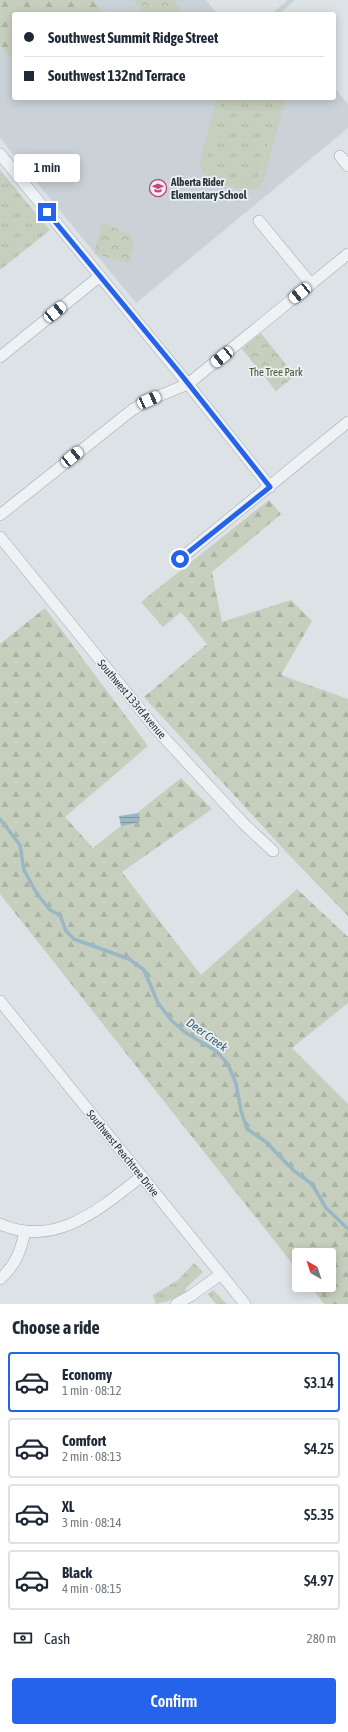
<!DOCTYPE html>
<html lang="en">
<head>
<meta charset="utf-8">
<style>
	:root { --surface:#fff; --page:#f2f2f3; --text:#1f2937; --muted:#747a83; --line:#e0e1e3; --accent:#2563eb }
	body { margin:0; font-family:"Asap Condensed",sans-serif; background:var(--page); color:var(--text); height:100vh; display:flex; flex-direction:column; font-size:15px; white-space:nowrap }
	* { box-sizing:border-box; margin:0 }
	p { font-size:13px; color:var(--muted) }
	.icon { flex:none; width:22px; height:22px; fill:none; stroke:currentColor; stroke-width:2; stroke-linecap:round; stroke-linejoin:round }
	.map { position:relative; height:1304px; overflow:hidden }
	.details { display:flex; flex-direction:column; background:var(--surface); flex:1 }
	.details>* { flex:none }
	.banner { position:absolute; left:12px; top:12px; width:324px; height:88px; border-radius:4px; box-shadow:0 2px 10px #0003; display:grid; align-content:center; height:88px; padding:0 12px; background:var(--surface) }
	.needle { width:26px; rotate:321deg }
	.controls { position:absolute; left:292px; top:1248px; display:grid; gap:8px }
	.controls a { display:grid; place-items:center; width:44px; height:44px; border-radius:4px; background:var(--surface); box-shadow:0 2px 10px #0003; font-size:20px }
	.end { position:absolute; width:18px; height:18px; margin:-9px; border:5px solid #2563eb; background:#fff; box-shadow:0 0 0 2px #fff }
	.from { border-radius:50% }
	.bubble { position:absolute; height:28px; border-radius:4px; background:var(--surface); box-shadow:0 2px 10px #0003; font-size:13px; font-weight:600; line-height:28px; text-align:center }
	.car { position:absolute; width:12px; height:24px; margin:-12px -6px; border-radius:5px; box-shadow:0 0 3px 1px #0007; background:linear-gradient(#fff 24%,#345 0 40%,#fff 0 76%,#345 0 86%,#fff 0) }
	.banner b { display:flex; align-items:center; gap:14px; height:38px; font-size:15px }
	.banner b+b { border-top:1px solid var(--line) }
	.banner i { width:10px; height:10px; background:var(--text) }
	ul { padding:0; list-style:none }
	li { display:flex; align-items:center; gap:12px; height:60px; margin:0 8px 6px; padding:0 4px; border:2px solid var(--line); border-radius:4px }
	li div { flex:1 }
	li b { display:block; font-size:15px }
	li em { font-style:normal; font-weight:600 }
	li.selected { border-color:var(--accent) }
	li>.icon { width:36px; height:36px; stroke-width:1.5 }
	h2 { padding:0 12px; font-size:18px; line-height:48px }
	.pay { display:flex; align-items:center; gap:10px; height:44px; padding:0 12px; font-size:15px }
	.pay p { margin-inline-start:auto }
	.button { display:flex; gap:8px; margin-top:auto; padding:8px 12px }
	.button a { flex:1; height:46px; border-radius:4px; background:var(--accent); color:#fff; font-size:16px; font-weight:600; line-height:46px; text-align:center }
	.map>svg:first-child { display:block }
</style>
</head>
<body>
<div class="map">
<svg width="348" height="1304" viewBox="0 0 348 1304">
	<defs>
		<pattern id="grass-tufts" width="24" height="20" patternUnits="userSpaceOnUse"><rect width="24" height="20" fill="#c6cfbe"/><path d="M3 7l-1-3M5 7V3M7 7l1-3M15 17l-1-3M17 17v-4M19 17l1-3" fill="none" stroke="#aab2a4"/></pattern>
		<pattern id="forest-firs" width="22" height="20" patternUnits="userSpaceOnUse"><rect width="22" height="20" fill="#c6cfbe"/><path d="M5 1l3.5 6h-7zM16 11l3.5 6h-7z" fill="#aab2a4"/></pattern>
		<pattern id="park-crowns" width="20" height="18" patternUnits="userSpaceOnUse"><rect width="20" height="18" fill="#c6cfbe"/><path d="M2 6a3 3 0 1 1 6 0M12 15a3 3 0 1 1 6 0" fill="none" stroke="#aab2a4"/></pattern>
		<pattern id="water-rules" width="6" height="5" patternUnits="userSpaceOnUse"><rect width="6" height="5" fill="#99b7c4"/><path d="M0 2.5h6" fill="none" stroke="#7d95a0"/></pattern>
	</defs>
	<rect width="100%" height="100%" fill="#dce2e6"/>
	<!-- built -->
	<g fill="#cad2d7">
		<path d="M 94,0 L 206,0 L 217,14 L 97,14 L 102,10 Z"/>
		<path d="M 288,0 L 295,0 L 279,14 L 271,14 Z"/>
		<path d="M 0,46 L 14,63 L 14,98 L 334,98 L 334,87 L 348,104 L 348,128 L 136,303 L 0,138 Z"/>
	</g>
	<!-- grass -->
	<g fill="url(#grass-tufts)">
		<path d="M 223,98 L 281,98 L 259,176 C 257,183 253,185 247,185 L 211,174 L 206,170 L 205,162 Z"/>
		<path d="M 0,170 L 50,230 L 0,270 Z"/>
		<path d="M 194,1263 L 203,1272 L 186,1288 L 185,1292 L 168,1301 L 156,1304 L 153,1295 L 178,1280 Z"/>
		<path d="M 213,1290 L 227,1304 L 216,1304 L 208,1294 Z"/>
	</g>
	<!-- forest -->
	<g fill="url(#forest-firs)">
		<path d="M 0,0 L 94,0 L 102,10 L 97,14 L 14,14 L 14,63 L 0,46 Z"/>
		<path d="M 269,500 L 281,514 L 212,572 L 222,622 L 291,600 L 312,621 L 281,675 L 348,699 L 348,916 L 289,855 L 144,697 L 207,644 L 181,612 L 163,627 L 141,602 Z"/>
		<path d="M 45,608 L 148,746 L 65,817 L 93,848 L 181,778 L 212,809 L 122,872 L 201,975 L 297,889 L 348,937 L 348,1003 L 292,1048 L 348,1104 L 348,1304 L 324,1304 L 309,1285 L 329,1285 L 329,1255 L 299,1255 L 299,1272 L 0,894 L 0,644 Z"/>
	</g>
	<!-- park -->
	<g fill="url(#park-crowns)">
		<path d="M 134,0 L 174,0 L 183,14 L 144,14 Z"/>
		<path d="M 102,222 L 132,236 L 131,240 L 134,241 L 129,263 L 94,254 Z"/>
		<path d="M 261,333 L 295,376 L 276,391 L 242,349 Z"/>
	</g>
	<!-- garden -->
	<path fill="#c6cfbe" d="M 217,98 L 223,98 L 205,162 L 205,168 L 211,174 L 249,185 L 254,183 L 259,179 L 281,98 L 286,98 L 264,179 C 262,184 259,188 253,190 C 243,192 206,179 201,171 L 200,160 Z"/>
	<!-- water -->
	<path fill="url(#water-rules)" d="M 139,813 L 140,822 L 121,826 L 119,816 Z"/>
	<g fill="none" stroke-linecap="round" stroke-linejoin="round">
		<!-- stream -->
		<path stroke="#99b7c4" stroke-width="3.5" d="M 0,819 L 20,845 L 24,870 L 37,894 L 50,910 L 60,915 L 66,931 L 74,939 L 129,959 L 144,970 L 158,1003 L 172,1021 L 186,1033 L 216,1051 L 228,1064 L 236,1084 L 241,1111 L 247,1129 L 266,1142 L 293,1170 L 312,1184 L 326,1208 L 348,1229"/>
		<!-- street casing -->
		<g stroke="#a2aaaf" stroke-width="12">
			<g id="street">
				<path d="M 0,154 L 188,384 L 270,487"/>
				<path d="M 340,156 L 348,166"/>
				<path d="M 259,221 L 311,284"/>
				<path d="M 0,357 L 100,276"/>
				<path d="M 0,515 L 132,410 L 149,400 L 188,384 L 348,254"/>
				<path d="M 0,537 L 157,730 L 243,823 L 273,851"/>
				<path d="M 180,559 L 348,422"/>
				<path d="M 0,1001 L 245,1304"/>
				<path d="M 0,1224 C 55,1249 101,1208 142,1176"/>
				<path d="M 0,1279 C 15,1266 21,1251 25,1231"/>
				<path d="M 176,1304 L 192,1295 L 221,1274"/>
			</g>
		</g>
		<!-- street -->
		<use href="#street" stroke="#eff2f4" stroke-width="11"/>
	</g>
	<g fill="none" stroke-linecap="round" stroke-linejoin="round">
		<!-- route -->
		<path stroke="#2563eb" stroke-width="5" d="M 47,212 L 179,372 L 270,487 L 180,559"/>
	</g>
	<!-- icons -->
	<defs>
		<g id="school-ring" transform="scale(0.9)"><circle r="9.5" fill="#ebf1f3" stroke="#c64676" stroke-width="1.5"/><path d="M0-5L7-2L0 1L-7-2ZM-4 1L0 2.5L4 1V4Q0 6-4 4Z" fill="#c64676"/></g>
	</defs>
	<g fill-rule="evenodd">
		<use href="#school-ring" x="158" y="188"/>
	</g>
	<g text-anchor="middle" dominant-baseline="central" stroke-width="3.5" stroke-linejoin="round" paint-order="stroke">
		<!-- poi labels -->
		<g font-size="11" font-weight="bold" fill="#27333b" stroke="#ebf1f3" text-anchor="start">
			<text x="171" y="182">Alberta Rider<tspan x="171" dy="13">Elementary School</tspan></text>
		</g>
		<!-- park labels -->
		<g font-size="11" fill="#425635" stroke="#ebf1f3">
			<text x="276" y="372">The Tree Park</text>
		</g>
		<!-- street labels -->
		<g font-size="11" fill="#27333b" stroke="#ebf1f3">
			<text transform="translate(132 699) rotate(50)">Southwest 133rd Avenue</text>
			<text transform="translate(123 1153) rotate(51)">Southwest Peachtree Drive</text>
		</g>
		<!-- water labels -->
		<g font-size="12" font-style="italic" fill="#33596c" stroke="#ebf1f3">
			<text transform="translate(207 1035) rotate(36)">Deer Creek</text>
		</g>
	</g>
</svg>
<div class="controls">
<a><svg class="needle" viewBox="-14 -14 28 28"><path d="M0-13l5 13h-10z" fill="#e53935"/><path d="M0 13l5-13h-10z" fill="#747a83"/></svg></a>
</div>
<i class="end from" style="left:180px;top:559px"></i>
<i class="end" style="left:47px;top:212px"></i>
<div class="bubble" style="left:14px;top:154px;width:66px">1 min</div>
<i class="car" style="left:300px;top:293px;rotate:231deg"></i>
<i class="car" style="left:55px;top:312px;rotate:51deg"></i>
<i class="car" style="left:222px;top:357px;rotate:231deg"></i>
<i class="car" style="left:149px;top:400px;rotate:66deg"></i>
<i class="car" style="left:72px;top:457px;rotate:51deg"></i>
<div class="banner">
<b><i class="from"></i>Southwest Summit Ridge Street</b>
<b><i></i>Southwest 132nd Terrace</b>
</div>
</div>
<section class="details">
<h2>Choose a ride</h2>
<ul>
<li class="selected"><svg class="icon" aria-label="car" viewBox="0 0 24 24"><path d="M5 17H2v-5l4-1 3-4h7l3 4 3 1v5h-3M9 17h6M6 11h13"/><circle cx="7" cy="17" r="2"/><circle cx="17" cy="17" r="2"/></svg><div><b>Economy</b><p>1 min · 08:12</p></div><em>$3.14</em></li>
<li><svg class="icon" aria-label="car" viewBox="0 0 24 24"><path d="M5 17H2v-5l4-1 3-4h7l3 4 3 1v5h-3M9 17h6M6 11h13"/><circle cx="7" cy="17" r="2"/><circle cx="17" cy="17" r="2"/></svg><div><b>Comfort</b><p>2 min · 08:13</p></div><em>$4.25</em></li>
<li><svg class="icon" aria-label="car" viewBox="0 0 24 24"><path d="M5 17H2v-5l4-1 3-4h7l3 4 3 1v5h-3M9 17h6M6 11h13"/><circle cx="7" cy="17" r="2"/><circle cx="17" cy="17" r="2"/></svg><div><b>XL</b><p>3 min · 08:14</p></div><em>$5.35</em></li>
<li><svg class="icon" aria-label="car" viewBox="0 0 24 24"><path d="M5 17H2v-5l4-1 3-4h7l3 4 3 1v5h-3M9 17h6M6 11h13"/><circle cx="7" cy="17" r="2"/><circle cx="17" cy="17" r="2"/></svg><div><b>Black</b><p>4 min · 08:15</p></div><em>$4.97</em></li>
</ul>
<div class="pay"><svg class="icon" aria-label="cash" viewBox="0 0 24 24"><path d="M3 7h18v10H3z"/><circle cx="12" cy="12" r="2"/></svg>Cash<p>280 m</p></div>
<div class="button"><a>Confirm</a></div>
</section>
</body>
</html>
